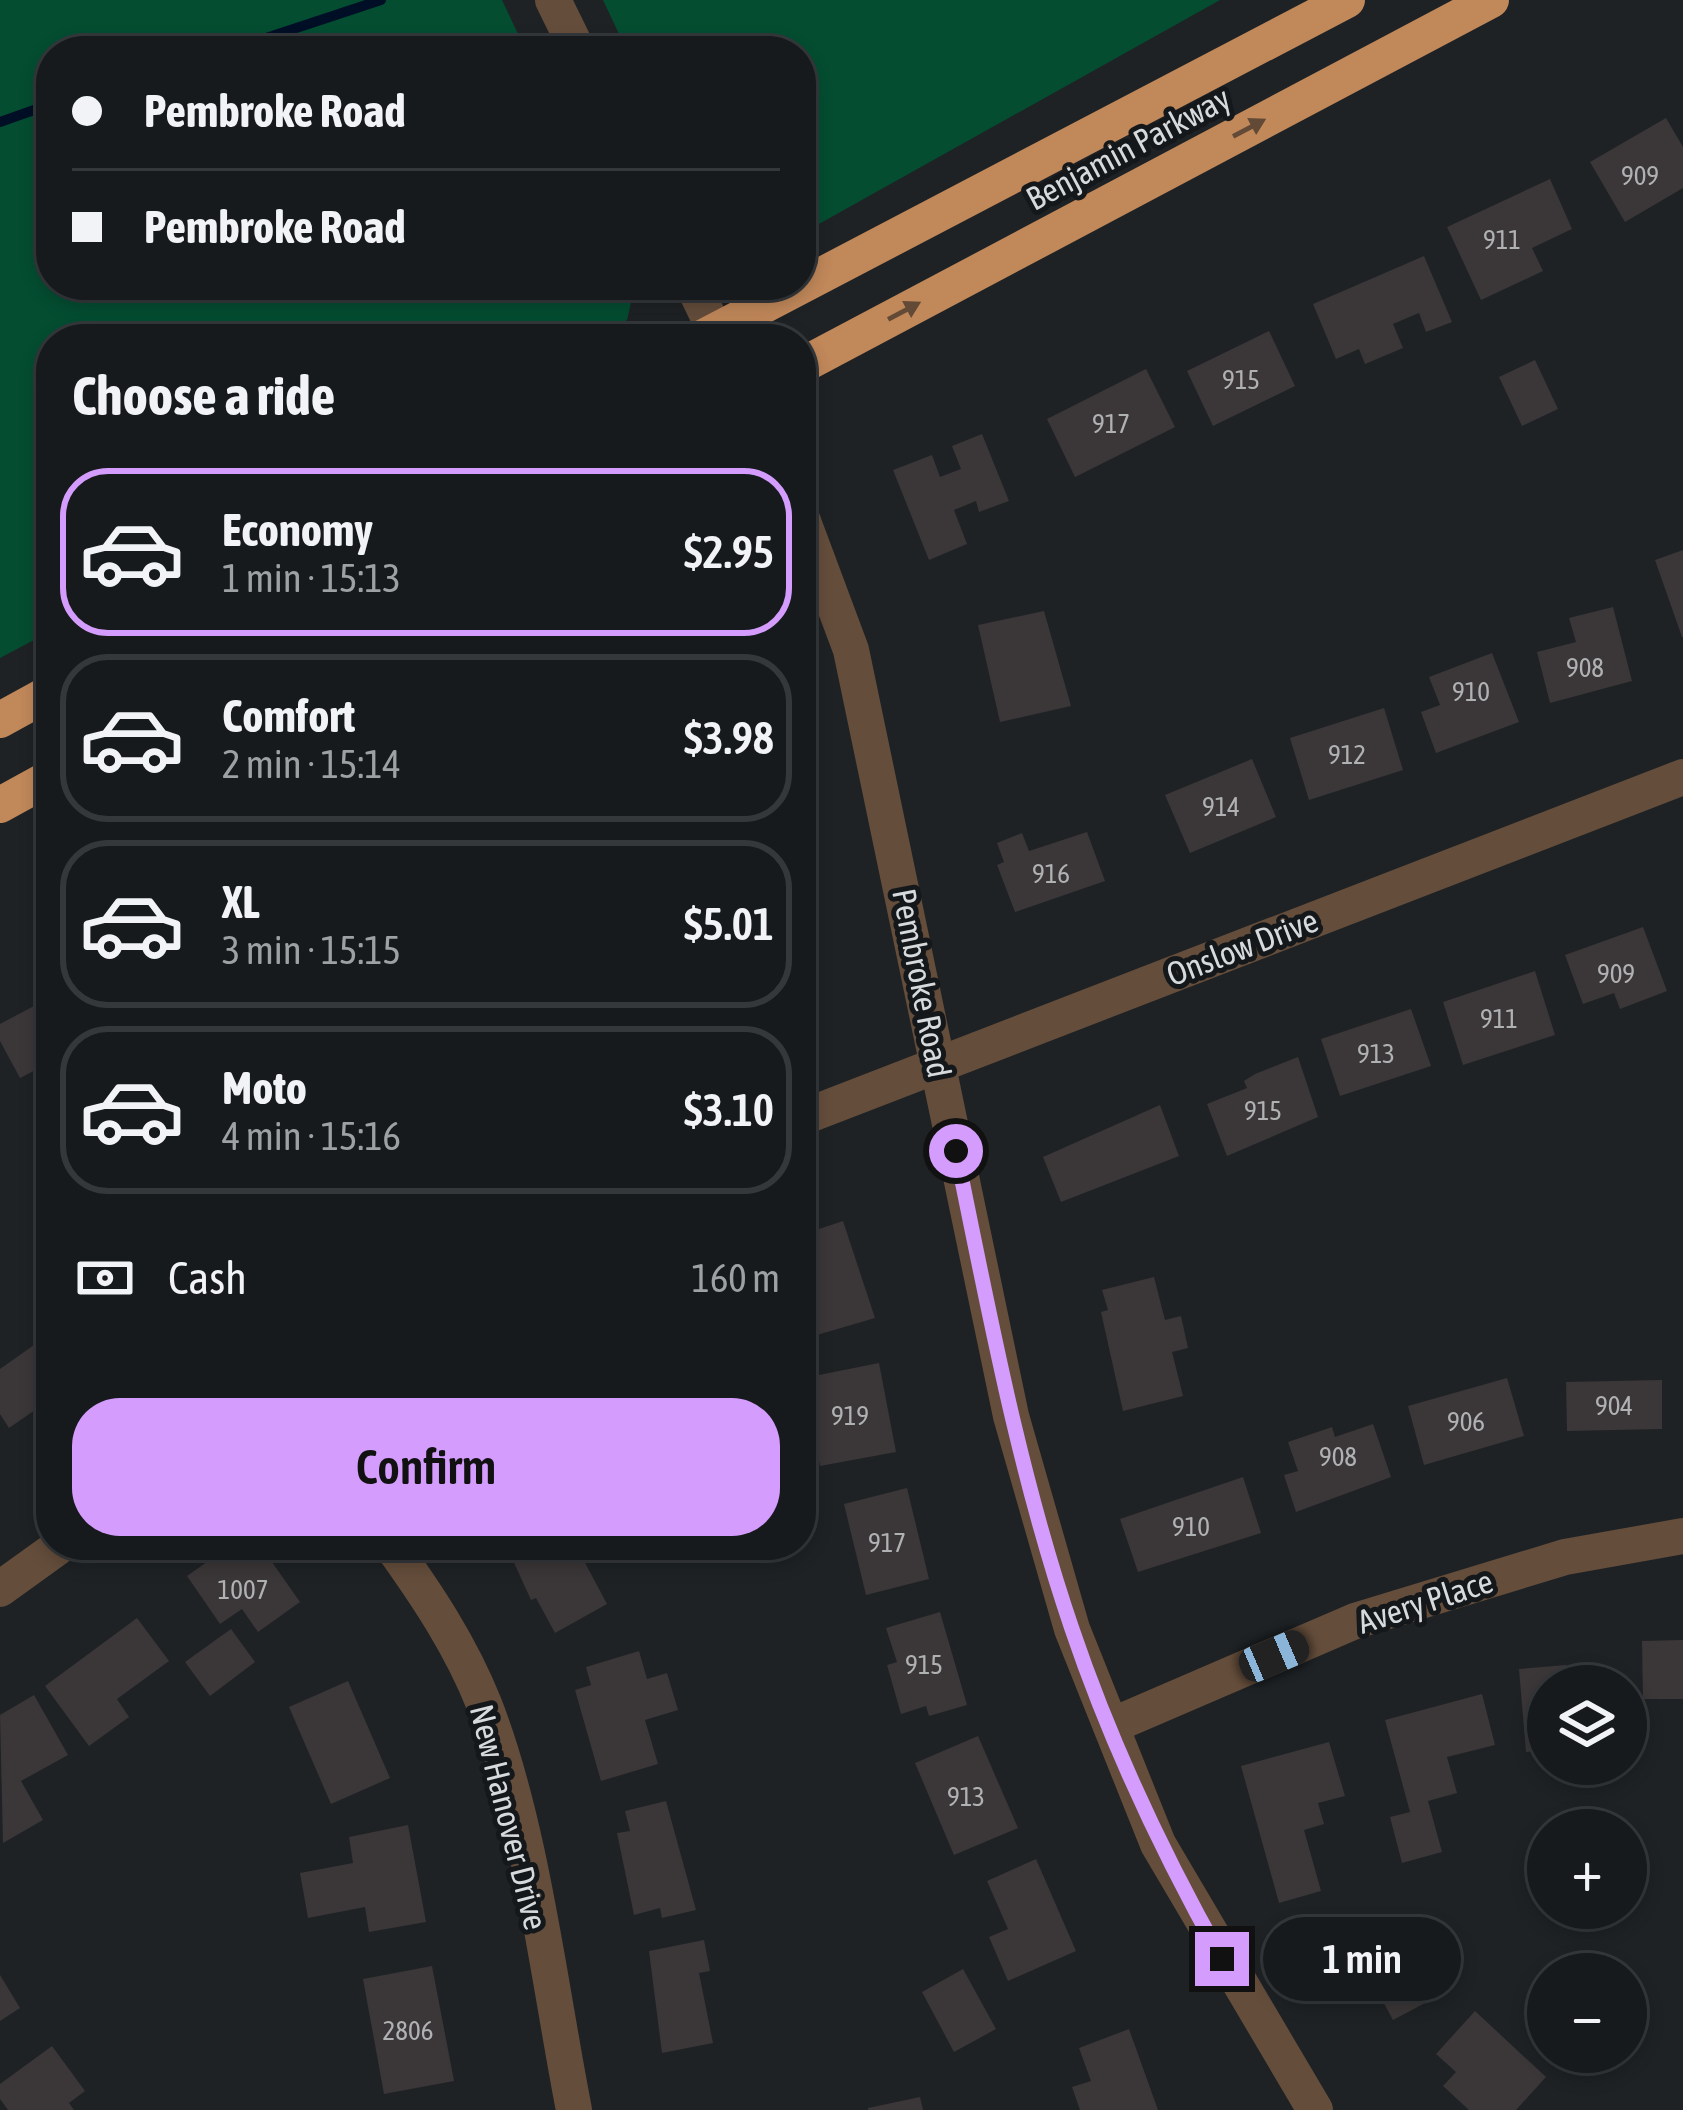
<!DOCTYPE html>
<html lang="en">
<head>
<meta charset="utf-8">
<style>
	:root { --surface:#161a1c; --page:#1f2325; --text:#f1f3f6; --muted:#9ea1a3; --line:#35383b; --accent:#d49cfc }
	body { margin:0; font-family:"Asap Condensed",sans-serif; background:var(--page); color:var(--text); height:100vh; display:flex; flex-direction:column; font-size:45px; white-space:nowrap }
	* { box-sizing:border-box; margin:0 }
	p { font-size:39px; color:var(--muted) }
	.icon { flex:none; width:66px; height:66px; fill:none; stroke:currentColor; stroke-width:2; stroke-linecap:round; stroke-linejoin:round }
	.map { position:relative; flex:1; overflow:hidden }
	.drawer { position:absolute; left:36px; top:324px; width:780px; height:1236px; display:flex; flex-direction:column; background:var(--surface); border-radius:48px; box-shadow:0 6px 18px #0003,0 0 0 3px var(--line) }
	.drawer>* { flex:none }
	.top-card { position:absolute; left:36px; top:36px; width:780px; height:264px; border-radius:48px; box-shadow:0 6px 18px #0003,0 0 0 3px var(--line); display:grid; align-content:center; height:264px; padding:0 36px; background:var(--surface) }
	.tools { position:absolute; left:1527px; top:1665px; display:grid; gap:24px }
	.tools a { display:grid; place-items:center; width:120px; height:120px; border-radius:50%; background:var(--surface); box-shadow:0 6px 18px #0003,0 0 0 3px var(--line); font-size:60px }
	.end { position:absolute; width:54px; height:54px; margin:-27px; border:15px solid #d49cfc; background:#111; box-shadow:0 0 0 6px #111 }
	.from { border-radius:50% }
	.bubble { position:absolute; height:84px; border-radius:42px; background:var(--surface); box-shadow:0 6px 18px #0003,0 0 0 3px var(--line); font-size:39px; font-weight:600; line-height:84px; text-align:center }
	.car { position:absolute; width:36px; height:72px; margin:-36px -18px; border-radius:15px; box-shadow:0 0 9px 3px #0007; background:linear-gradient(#222 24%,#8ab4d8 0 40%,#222 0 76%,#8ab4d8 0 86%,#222 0) }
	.top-card b { display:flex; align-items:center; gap:42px; height:114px; font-size:45px }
	.top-card b+b { border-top:3px solid var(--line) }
	.top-card i { width:30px; height:30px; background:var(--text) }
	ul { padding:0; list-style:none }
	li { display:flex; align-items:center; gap:36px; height:168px; margin:0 24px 18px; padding:0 12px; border:6px solid var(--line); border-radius:48px }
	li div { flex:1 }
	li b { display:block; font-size:45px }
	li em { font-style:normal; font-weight:600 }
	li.selected { border-color:var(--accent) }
	li>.icon { width:108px; height:108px; stroke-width:1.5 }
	h2 { padding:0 36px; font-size:54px; line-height:144px }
	.pay { display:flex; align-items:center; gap:30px; height:132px; padding:0 36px; font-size:45px }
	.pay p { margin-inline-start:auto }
	.primary-button { display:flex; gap:24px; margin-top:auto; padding:24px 36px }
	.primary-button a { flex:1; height:138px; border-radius:48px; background:var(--accent); color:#111; font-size:48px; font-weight:600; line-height:138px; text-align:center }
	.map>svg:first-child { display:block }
</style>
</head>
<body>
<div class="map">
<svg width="1683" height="2110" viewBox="0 0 1683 2110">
	<rect width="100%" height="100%" fill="#1e2225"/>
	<!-- green -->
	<g fill="#044d31">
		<path d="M 0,0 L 502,0 L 526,51 L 51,51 L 51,285 L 635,285 L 627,320 L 593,339 L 51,339 L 51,631 L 0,658 Z"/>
		<path d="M 603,0 L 1220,0 L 801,234 L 801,51 L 627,51 Z"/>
	</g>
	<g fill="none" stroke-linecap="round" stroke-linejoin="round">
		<!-- stream -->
		<g stroke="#000f26" stroke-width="10">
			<path d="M 227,51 L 381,0"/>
			<path d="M 0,122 L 51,104"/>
		</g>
	</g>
	<!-- building -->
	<g fill="#3b3637">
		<path d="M 1666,118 L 1683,147 L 1683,188 L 1625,222 L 1590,162 Z"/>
		<path d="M 1550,179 L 1572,229 L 1532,248 L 1543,271 L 1481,300 L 1447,227 Z"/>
		<path d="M 1424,256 L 1452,322 L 1426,332 L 1419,313 L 1393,324 L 1403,348 L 1365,364 L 1359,349 L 1336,359 L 1313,304 Z"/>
		<path d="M 1269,331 L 1295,386 L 1213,426 L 1187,371 Z"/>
		<path d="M 1535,360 L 1558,409 L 1522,426 L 1499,377 Z"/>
		<path d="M 1146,369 L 1175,427 L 1075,477 L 1047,419 Z"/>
		<path d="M 982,434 L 1009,501 L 979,512 L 976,501 L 954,510 L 967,544 L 929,560 L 893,470 L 932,455 L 940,477 L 961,469 L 952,446 Z"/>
		<path d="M 1683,550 L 1683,637 L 1682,637 L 1655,560 Z"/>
		<path d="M 1613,607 L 1632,681 L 1550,703 L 1537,652 L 1576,642 L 1569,618 Z"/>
		<path d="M 1044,611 L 1071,706 L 1000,722 L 978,625 Z"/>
		<path d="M 1492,653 L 1519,722 L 1436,753 L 1421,712 L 1440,705 L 1429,677 Z"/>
		<path d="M 1384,708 L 1403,770 L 1309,800 L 1290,738 Z"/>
		<path d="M 1252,759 L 1276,817 L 1190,853 L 1165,795 Z"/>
		<path d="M 1087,832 L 1105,881 L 1015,912 L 997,865 L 1004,862 L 997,843 L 1022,833 L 1029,851 Z"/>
		<path d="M 1643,927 L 1667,991 L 1620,1009 L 1614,993 L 1583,1004 L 1565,955 Z"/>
		<path d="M 801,957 L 816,1046 L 801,1049 Z"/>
		<path d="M 1535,971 L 1555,1035 L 1463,1065 L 1443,1002 Z"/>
		<path d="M 51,997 L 51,1062 L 20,1078 L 0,1041 L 0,1024 Z"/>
		<path d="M 1411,1009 L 1431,1066 L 1340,1096 L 1321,1039 Z"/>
		<path d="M 1298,1057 L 1318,1117 L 1227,1156 L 1207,1104 L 1247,1088 L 1244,1081 L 1255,1074 Z"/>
		<path d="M 1160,1105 L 1179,1156 L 1061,1202 L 1043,1157 Z"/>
		<path d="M 843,1221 L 875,1318 L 817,1335 L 801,1285 L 801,1235 Z"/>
		<path d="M 1154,1277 L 1165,1320 L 1181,1316 L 1188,1348 L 1172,1352 L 1183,1396 L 1123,1411 L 1101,1312 L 1108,1310 L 1102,1290 Z"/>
		<path d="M 51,1333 L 51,1399 L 9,1428 L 0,1414 L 0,1369 Z"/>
		<path d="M 879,1363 L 896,1452 L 820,1466 L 804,1378 Z"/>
		<path d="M 1507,1378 L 1524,1436 L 1424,1465 L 1408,1406 Z"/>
		<path d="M 1662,1380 L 1662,1429 L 1567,1431 L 1566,1382 Z"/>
		<path d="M 1373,1424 L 1391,1477 L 1296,1512 L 1284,1475 L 1298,1471 L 1288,1442 L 1332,1427 L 1335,1437 Z"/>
		<path d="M 1243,1477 L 1261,1533 L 1138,1572 L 1120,1519 Z"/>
		<path d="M 907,1488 L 929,1579 L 866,1595 L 844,1504 Z"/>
		<path d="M 231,1545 L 256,1545 L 265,1552 L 300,1602 L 258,1632 L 242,1609 L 220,1624 L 187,1576 Z"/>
		<path d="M 506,1545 L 593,1545 L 597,1551 L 583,1559 L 607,1604 L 555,1633 L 536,1598 L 531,1600 Z"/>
		<path d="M 940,1612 L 967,1705 L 929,1716 L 926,1706 L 901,1714 L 887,1665 L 897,1662 L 886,1628 Z"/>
		<path d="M 137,1618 L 169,1661 L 117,1699 L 129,1717 L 89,1746 L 45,1686 Z"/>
		<path d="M 231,1629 L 255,1662 L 210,1696 L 185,1662 Z"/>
		<path d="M 1683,1640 L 1683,1699 L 1643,1699 L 1642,1641 Z"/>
		<path d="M 639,1651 L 647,1679 L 667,1673 L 678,1710 L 645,1720 L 658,1764 L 601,1781 L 575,1690 L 591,1685 L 586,1667 Z"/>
		<path d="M 1566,1665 L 1569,1686 L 1548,1686 L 1548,1750 L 1526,1752 L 1519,1669 Z"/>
		<path d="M 348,1681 L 390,1778 L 331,1804 L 289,1707 Z"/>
		<path d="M 1482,1694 L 1495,1745 L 1447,1757 L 1457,1793 L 1428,1801 L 1442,1852 L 1402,1863 L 1390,1817 L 1410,1812 L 1385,1720 Z"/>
		<path d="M 34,1695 L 68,1755 L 21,1781 L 43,1820 L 3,1843 L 0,1715 Z"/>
		<path d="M 978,1736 L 1018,1828 L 954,1855 L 915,1763 Z"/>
		<path d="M 1329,1742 L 1345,1796 L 1318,1803 L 1324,1824 L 1304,1830 L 1321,1891 L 1279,1903 L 1241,1766 Z"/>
		<path d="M 666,1801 L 696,1910 L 662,1918 L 660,1908 L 634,1915 L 617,1833 L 630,1831 L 625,1811 Z"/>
		<path d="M 408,1825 L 426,1922 L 369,1932 L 365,1907 L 308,1918 L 300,1873 L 353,1863 L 349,1837 Z"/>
		<path d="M 1036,1859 L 1076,1951 L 1008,1981 L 989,1937 L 1008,1929 L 987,1881 Z"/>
		<path d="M 1408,1925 L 1444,1993 L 1393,2020 L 1357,1953 Z"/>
		<path d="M 704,1940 L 710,1971 L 699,1973 L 713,2043 L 662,2053 L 649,1951 Z"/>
		<path d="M 432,1966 L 454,2081 L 384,2094 L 363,1979 Z"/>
		<path d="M 963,1969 L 996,2029 L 954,2052 L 922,1992 Z"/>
		<path d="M 0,1975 L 20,2008 L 0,2021 Z"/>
		<path d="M 1475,2011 L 1546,2077 L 1516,2110 L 1469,2110 L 1443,2086 L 1456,2072 L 1436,2054 Z"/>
		<path d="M 1129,2029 L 1158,2110 L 1080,2110 L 1072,2087 L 1091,2081 L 1079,2048 Z"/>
		<path d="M 52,2046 L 85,2091 L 69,2103 L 74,2110 L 8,2110 L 0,2099 L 0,2084 Z"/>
		<path d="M 920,2097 L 923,2110 L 868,2110 L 868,2108 Z"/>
	</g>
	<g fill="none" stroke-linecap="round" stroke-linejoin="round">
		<!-- minor -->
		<g stroke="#644d3b" stroke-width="36">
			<path d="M 553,0 L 578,51"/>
			<path d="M 693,285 L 719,339"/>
			<path d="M 801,516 L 851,650 L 1011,1416 L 1072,1629 L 1158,1844 L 1315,2110"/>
			<path d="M 801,1118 L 1683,777"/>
			<path d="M 391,1545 C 427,1595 461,1646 484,1704 C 531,1824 549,1982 574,2110"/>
			<path d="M 0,1589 L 61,1545"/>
			<path d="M 1111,1726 L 1355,1621 L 1565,1557 L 1683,1536"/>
		</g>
		<!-- highway -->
		<g stroke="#c1885a" stroke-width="36">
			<path d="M 700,339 L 1347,0"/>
			<path d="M 801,366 L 1491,0"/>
			<path d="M 0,720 L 51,692"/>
			<path d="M 0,805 L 51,777"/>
		</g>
	</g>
	<!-- one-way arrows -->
	<defs><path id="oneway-solid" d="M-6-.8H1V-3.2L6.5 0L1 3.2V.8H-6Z" transform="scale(3)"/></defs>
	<g fill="#624a37">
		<use href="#oneway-solid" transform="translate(1249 128) rotate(-28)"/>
		<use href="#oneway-solid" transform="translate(904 311) rotate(-28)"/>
	</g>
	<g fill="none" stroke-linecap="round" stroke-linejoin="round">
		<!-- route -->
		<path stroke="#d49cfc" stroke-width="15" d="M 956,1151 C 989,1312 1019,1474 1072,1629 C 1111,1744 1163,1854 1222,1959"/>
	</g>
	<g text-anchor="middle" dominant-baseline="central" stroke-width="10" stroke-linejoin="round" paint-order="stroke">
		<!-- number labels -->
		<g font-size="27" fill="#b0b1b3">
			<text x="1640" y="175">909</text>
			<text x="1502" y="239">911</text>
			<text x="1241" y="379">915</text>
			<text x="1111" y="423">917</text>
			<text x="1585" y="667">908</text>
			<text x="1471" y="691">910</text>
			<text x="1347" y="754">912</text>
			<text x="1221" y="806">914</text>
			<text x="1051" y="873">916</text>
			<text x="1616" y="973">909</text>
			<text x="1499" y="1018">911</text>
			<text x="1376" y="1053">913</text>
			<text x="1263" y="1110">915</text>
			<text x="1614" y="1405">904</text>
			<text x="850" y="1415">919</text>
			<text x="1466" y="1421">906</text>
			<text x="1338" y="1456">908</text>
			<text x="1191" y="1526">910</text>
			<text x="887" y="1542">917</text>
			<text x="243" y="1589">1007</text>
			<text x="924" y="1664">915</text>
			<text x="966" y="1796">913</text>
			<text x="408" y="2030">2806</text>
		</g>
		<!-- street labels -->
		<g font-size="33" fill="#d7dadc" stroke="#15181b">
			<text transform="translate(1128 148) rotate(-28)">Benjamin Parkway</text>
			<text transform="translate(1242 947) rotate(-21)">Onslow Drive</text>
			<text transform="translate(922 983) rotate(79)">Pembroke Road</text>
			<text transform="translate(1425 1601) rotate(-18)">Avery Place</text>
			<text transform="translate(509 1817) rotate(76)">New Hanover Drive</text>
		</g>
	</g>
</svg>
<div class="tools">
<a><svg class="icon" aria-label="layers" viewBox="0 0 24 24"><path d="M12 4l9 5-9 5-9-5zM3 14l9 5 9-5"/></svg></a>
<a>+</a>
<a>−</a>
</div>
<i class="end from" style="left:956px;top:1151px"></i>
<i class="end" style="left:1222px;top:1959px"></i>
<div class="bubble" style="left:1263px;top:1917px;width:198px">1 min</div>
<i class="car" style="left:1274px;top:1656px;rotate:67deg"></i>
<div class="top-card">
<b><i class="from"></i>Pembroke Road</b>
<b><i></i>Pembroke Road</b>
</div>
<section class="drawer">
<h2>Choose a ride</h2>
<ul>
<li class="selected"><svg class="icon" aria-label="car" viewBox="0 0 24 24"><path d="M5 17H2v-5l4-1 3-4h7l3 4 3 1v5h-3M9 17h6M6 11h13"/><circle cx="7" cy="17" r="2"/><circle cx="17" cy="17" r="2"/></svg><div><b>Economy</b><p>1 min · 15:13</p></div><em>$2.95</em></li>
<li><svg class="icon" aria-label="car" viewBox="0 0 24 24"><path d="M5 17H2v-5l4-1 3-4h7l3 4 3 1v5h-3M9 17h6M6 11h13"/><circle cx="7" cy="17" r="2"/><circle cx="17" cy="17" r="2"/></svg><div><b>Comfort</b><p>2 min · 15:14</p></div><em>$3.98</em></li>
<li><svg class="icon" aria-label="car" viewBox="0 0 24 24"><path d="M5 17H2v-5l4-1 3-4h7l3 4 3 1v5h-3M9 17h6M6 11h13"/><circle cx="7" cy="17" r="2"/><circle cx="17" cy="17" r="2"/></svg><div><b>XL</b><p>3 min · 15:15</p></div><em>$5.01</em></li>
<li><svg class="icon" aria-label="car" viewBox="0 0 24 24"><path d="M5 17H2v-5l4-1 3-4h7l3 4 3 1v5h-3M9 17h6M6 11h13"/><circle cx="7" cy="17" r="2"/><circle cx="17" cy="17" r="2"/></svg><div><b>Moto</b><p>4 min · 15:16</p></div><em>$3.10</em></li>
</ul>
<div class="pay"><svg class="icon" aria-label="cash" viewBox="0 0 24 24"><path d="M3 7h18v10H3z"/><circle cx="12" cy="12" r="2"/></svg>Cash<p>160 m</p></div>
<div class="primary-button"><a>Confirm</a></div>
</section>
</div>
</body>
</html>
